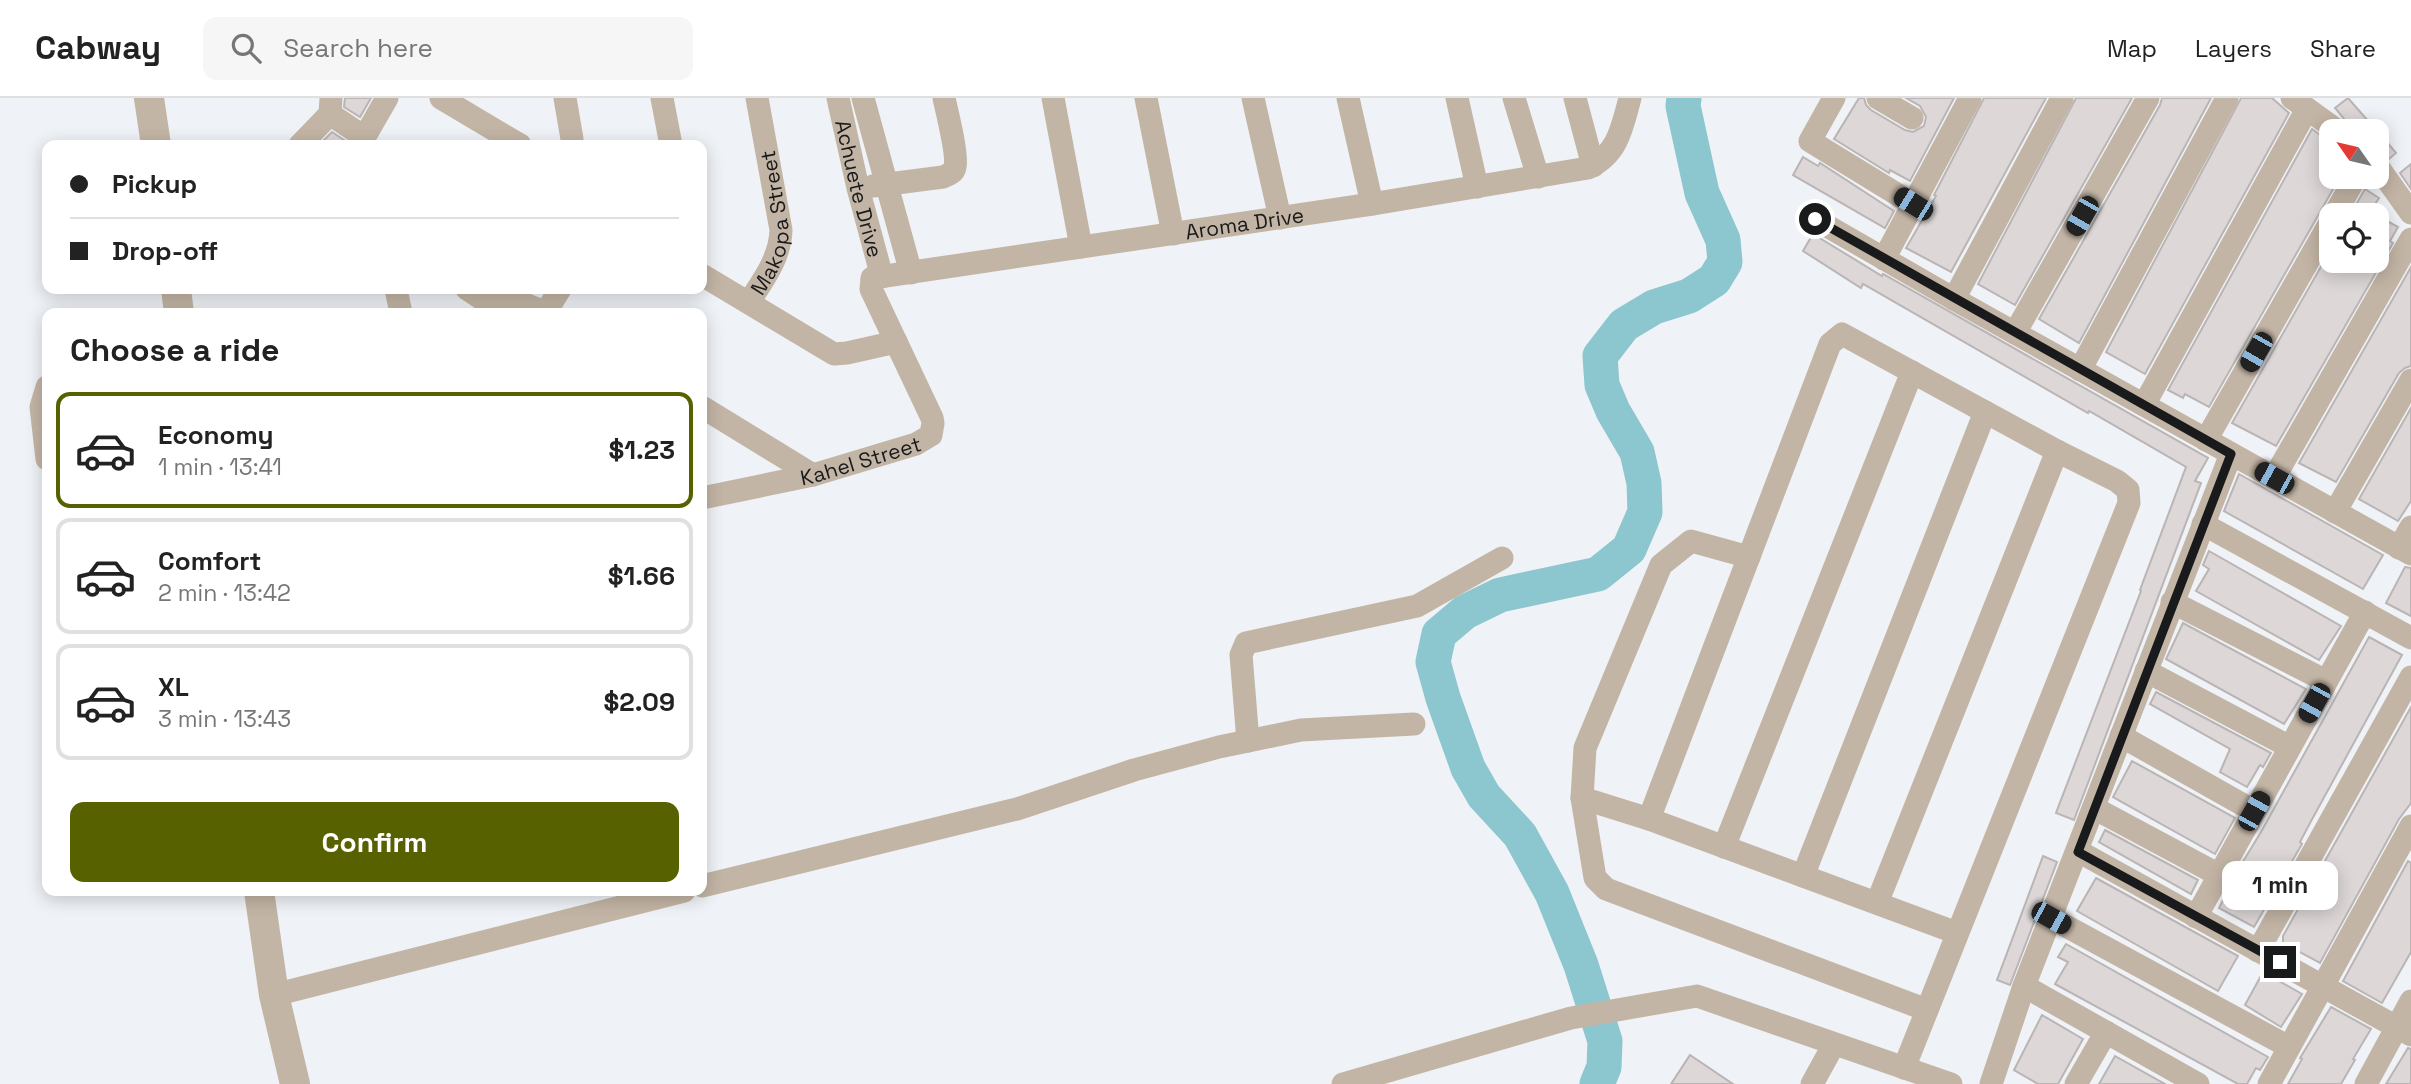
<!DOCTYPE html>
<html lang="en">
<head>
<meta charset="utf-8">
<style>
	:root { --surface:#fff; --page:#f6f6f6; --text:#222; --muted:#767676; --line:#e0e0e0; --accent:#576100 }
	body { margin:0; font-family:"Space Grotesk",sans-serif; background:var(--page); color:var(--text); height:100vh; display:flex; flex-direction:column; font-size:26px; white-space:nowrap }
	* { box-sizing:border-box; margin:0 }
	p { font-size:23px; color:var(--muted) }
	.icon { flex:none; width:38px; height:38px; fill:none; stroke:currentColor; stroke-width:2; stroke-linecap:round; stroke-linejoin:round }
	.map { position:relative; flex:1; overflow:hidden }
	.drawer { position:absolute; left:42px; top:210px; width:665px; height:588px; display:flex; flex-direction:column; background:var(--surface); border-radius:14px; box-shadow:0 4px 18px #0003 }
	.drawer>* { flex:none }
	.banner { position:absolute; left:42px; top:42px; width:665px; height:154px; border-radius:14px; box-shadow:0 4px 18px #0003; display:grid; align-content:center; height:154px; padding:0 28px; background:var(--surface) }
	.needle { width:46px; rotate:304deg }
	.fabs { position:absolute; left:2319px; top:21px; display:grid; gap:14px }
	.fabs a { display:grid; place-items:center; width:70px; height:70px; border-radius:14px; background:var(--surface); box-shadow:0 4px 18px #0003; font-size:35px }
	.end { position:absolute; width:32px; height:32px; margin:-16px; border:9px solid #191a1b; background:#fff; box-shadow:0 0 0 4px #fff }
	.from { border-radius:50% }
	.bubble { position:absolute; height:49px; border-radius:14px; background:var(--surface); box-shadow:0 4px 18px #0003; font-size:23px; font-weight:700; line-height:49px; text-align:center }
	.car { position:absolute; width:21px; height:42px; margin:-21px -10px; border-radius:9px; box-shadow:0 0 5px 2px #0007; background:linear-gradient(#222 24%,#8ab4d8 0 40%,#222 0 76%,#8ab4d8 0 86%,#222 0) }
	.banner b { display:flex; align-items:center; gap:24px; height:66px; font-size:26px }
	.banner b+b { border-top:2px solid var(--line) }
	.banner i { width:18px; height:18px; background:var(--text) }
	ul { padding:0; list-style:none }
	li { display:flex; align-items:center; gap:21px; height:116px; margin:0 14px 10px; padding:0 14px; border:4px solid var(--line); border-radius:14px }
	li div { flex:1 }
	li b { display:block; font-size:26px }
	li em { font-style:normal; font-weight:700 }
	li.current { border-color:var(--accent) }
	li>.icon { width:63px; height:63px; stroke-width:1.5 }
	h2 { padding:0 28px; font-size:32px; line-height:84px }
	.primary-button { display:flex; gap:14px; margin-top:auto; padding:14px 28px }
	.primary-button a { flex:1; height:80px; border-radius:14px; background:var(--accent); color:#fff; font-size:28px; font-weight:700; line-height:80px; text-align:center }
	header { display:flex; align-items:center; gap:42px; box-sizing:border-box; height:98px; padding:0 35px; background:var(--surface); border-bottom:2px solid var(--line) }
	header strong { font-size:33px }
	nav { display:flex; gap:38px; margin-inline-start:auto; font-size:24px }
	.search { width:490px; height:63px; background:var(--page); display:flex; align-items:center; gap:18px; box-sizing:border-box; padding:0 24px; border-radius:14px; color:var(--muted); font-size:26px }
	.map>svg:first-child { display:block }
</style>
</head>
<body>
<header>
<strong>Cabway</strong>
<div class="search"><svg class="icon" aria-label="search" viewBox="0 0 24 24"><circle cx="10" cy="10" r="6"/><path d="M15 15l6 6"/></svg>Search here</div>
<nav><a>Map</a><a>Layers</a><a>Share</a></nav>
</header>
<div class="map">
<svg width="2411" height="986" viewBox="0 0 2411 986">
	<rect width="100%" height="100%" fill="#eff2f6"/>
	<g fill="none" stroke-linecap="round" stroke-linejoin="round">
		<!-- river -->
		<path stroke="#8cc6ce" stroke-width="35" d="M 1597,986 L 1604,969 L 1605,943 L 1581,867 L 1552,795 L 1520,737 L 1484,698 L 1468,670 L 1443,600 L 1433,564 L 1439,536 L 1465,514 L 1500,497 L 1598,476 L 1629,451 L 1645,414 L 1644,385 L 1637,354 L 1613,313 L 1602,287 L 1600,258 L 1624,227 L 1654,209 L 1689,198 L 1714,182 L 1725,164 L 1723,142 L 1702,95 L 1683,8 L 1684,0"/>
	</g>
	<!-- building -->
	<g fill="#ddd7d7" stroke="#bab5b4" stroke-width="2">
		<path d="M 345,0 L 371,0 L 360,19 L 344,9 Z"/>
		<path d="M 1859,0 L 1864,0 L 1866,7 L 1871,12 L 1905,32 L 1913,34 L 1924,28 L 1926,19 L 1920,8 L 1906,0 L 1954,0 L 1910,83 L 1890,72 L 1889,75 L 1834,41 Z"/>
		<path d="M 1984,0 L 2046,0 L 1951,174 L 1906,150 L 1936,98 L 1934,97 Z"/>
		<path d="M 2076,0 L 2132,0 L 2015,207 L 1978,186 Z"/>
		<path d="M 2162,0 L 2211,0 L 2079,245 L 2039,221 L 2160,7 Z"/>
		<path d="M 2241,0 L 2272,0 L 2289,15 L 2145,276 L 2106,254 Z"/>
		<path d="M 2348,0 L 2369,24 L 2364,33 L 2354,33 L 2335,10 Z"/>
		<path d="M 2312,31 L 2331,45 L 2331,79 L 2340,79 L 2209,309 L 2185,296 L 2183,300 L 2168,292 Z"/>
		<path d="M 2376,31 L 2396,55 L 2389,61 L 2382,54 L 2376,52 Z"/>
		<path d="M 332,34 L 347,44 L 346,47 L 319,47 Z"/>
		<path d="M 1803,59 L 1818,68 L 1820,65 L 1894,113 L 1885,130 L 1793,77 Z"/>
		<path d="M 2411,66 L 2411,91 L 2400,75 Z"/>
		<path d="M 2365,91 L 2379,100 L 2368,117 L 2350,117 Z"/>
		<path d="M 2376,117 L 2398,129 L 2390,143 L 2393,145 L 2276,348 L 2232,325 L 2331,151 L 2331,163 L 2376,163 Z"/>
		<path d="M 1813,136 L 1882,178 L 1883,176 L 2208,360 L 2195,383 L 2201,385 L 2074,722 L 2056,715 L 2141,493 L 2140,492 L 2186,369 L 2089,313 L 2088,315 L 1863,186 L 1861,190 L 1803,153 Z"/>
		<path d="M 2411,169 L 2411,268 L 2405,270 L 2399,275 L 2336,384 L 2299,365 Z"/>
		<path d="M 2411,310 L 2411,403 L 2398,423 L 2359,401 Z"/>
		<path d="M 2239,376 L 2383,457 L 2363,491 L 2224,413 Z"/>
		<path d="M 2209,453 L 2341,528 L 2319,562 L 2196,493 L 2209,471 L 2203,467 Z"/>
		<path d="M 2405,469 L 2411,470 L 2411,518 L 2386,505 Z"/>
		<path d="M 2183,525 L 2306,591 L 2284,626 L 2166,561 Z"/>
		<path d="M 2369,539 L 2402,557 L 2310,725 L 2300,744 L 2302,746 L 2254,829 L 2219,810 L 2239,770 L 2261,734 Z"/>
		<path d="M 2156,594 L 2271,655 L 2263,669 L 2260,667 L 2247,689 L 2220,674 L 2230,651 L 2150,606 Z"/>
		<path d="M 2411,609 L 2411,705 L 2399,721 L 2320,865 L 2283,845 L 2283,838 Z"/>
		<path d="M 2132,663 L 2235,720 L 2215,756 L 2113,699 Z"/>
		<path d="M 2105,732 L 2198,782 L 2191,796 L 2099,744 Z"/>
		<path d="M 2043,758 L 2057,764 L 2010,887 L 1997,882 Z"/>
		<path d="M 2408,763 L 2411,765 L 2411,854 L 2382,905 L 2343,883 Z"/>
		<path d="M 2096,780 L 2238,858 L 2218,893 L 2077,813 Z"/>
		<path d="M 2066,846 L 2268,959 L 2260,972 L 2256,970 L 2247,986 L 2238,986 L 2055,886 L 2068,864 L 2058,859 Z"/>
		<path d="M 2263,874 L 2302,896 L 2281,929 L 2245,907 Z"/>
		<path d="M 2331,909 L 2371,931 L 2353,961 L 2355,962 L 2341,986 L 2288,986 L 2302,961 L 2300,960 Z"/>
		<path d="M 2042,917 L 2083,941 L 2058,986 L 2038,986 L 2014,972 Z"/>
		<path d="M 2408,950 L 2411,951 L 2411,986 L 2386,986 Z"/>
		<path d="M 1690,957 L 1733,986 L 1671,986 Z"/>
		<path d="M 2115,958 L 2165,986 L 2099,986 Z"/>
	</g>
	<g fill="none" stroke-linecap="round" stroke-linejoin="round">
		<!-- minor -->
		<g stroke="#c3b5a5" stroke-width="23">
			<path d="M 441,0 L 520,47"/>
			<path d="M 565,0 L 572,41 L 571,47"/>
			<path d="M 662,0 L 671,47"/>
			<path id="s1" d="M 838,0 L 858,90 L 882,179"/>
			<path d="M 863,0 L 911,175"/>
			<path d="M 1053,0 L 1081,149"/>
			<path d="M 1146,0 L 1173,136"/>
			<path d="M 1253,0 L 1280,120"/>
			<path d="M 1348,0 L 1372,106"/>
			<path d="M 1457,0 L 1477,89"/>
			<path d="M 1514,0 L 1538,79"/>
			<path d="M 1575,0 L 1593,68"/>
			<path d="M 1834,0 L 1810,43 L 1913,106"/>
			<path d="M 1878,0 L 1912,20"/>
			<path d="M 2292,0 L 2338,33"/>
			<path d="M 330,16 L 364,39"/>
			<path d="M 300,47 L 330,16 L 331,0"/>
			<path d="M 360,47 L 387,0"/>
			<path d="M 2376,66 L 2411,115"/>
			<path d="M 873,88 L 943,79 C 948,77 954,75 955,69 C 958,57 947,14 944,0"/>
			<path d="M 2334,117 L 2356,79"/>
			<path d="M 1815,121 L 1954,201 L 2411,456"/>
			<path d="M 1884,161 L 1970,0"/>
			<path d="M 702,177 L 834,256 L 847,255 L 896,244"/>
			<path d="M 396,191 L 401,215"/>
			<path d="M 467,191 L 482,201 L 522,205 L 547,215"/>
			<path d="M 1954,201 L 2062,0"/>
			<path id="s2" d="M 749,204 C 764,181 780,160 781,132 L 757,0"/>
			<path d="M 546,214 L 560,191"/>
			<path d="M 2015,235 L 2148,0"/>
			<path d="M 2080,272 L 2227,0"/>
			<path d="M 47,289 L 41,309 L 47,361"/>
			<path d="M 2144,307 L 2307,11"/>
			<path d="M 702,309 L 813,377"/>
			<path d="M 2206,342 L 2331,123"/>
			<path d="M 2274,380 L 2411,141"/>
			<path id="s3" d="M 702,400 L 813,377 L 916,346 L 931,337 L 933,325 L 932,320 L 871,191 L 872,180 L 1372,106 L 1588,70 C 1618,56 1622,30 1630,0"/>
			<path d="M 2335,414 L 2411,282"/>
			<path d="M 2203,426 L 2411,540"/>
			<path d="M 2399,450 L 2411,429"/>
			<path d="M 1749,459 L 1691,443 L 1661,467 L 1585,650 L 1582,700 L 1595,780 L 1606,791 L 1927,912"/>
			<path d="M 2172,504 L 2326,583"/>
			<path d="M 2146,573 L 2290,649"/>
			<path d="M 2121,638 L 2254,713"/>
			<path d="M 1248,643 L 1241,557 L 1246,545 L 1417,508 L 1502,460"/>
			<path d="M 1582,700 L 1649,721 L 1957,835"/>
			<path d="M 2094,710 L 2219,777"/>
			<path d="M 1649,721 L 1830,246 L 1842,236 L 2057,353 L 2117,383 L 2128,392 L 2129,405 L 1904,970"/>
			<path d="M 1724,749 L 1912,274"/>
			<path d="M 2078,753 L 2411,937"/>
			<path d="M 1803,778 L 1985,314"/>
			<path d="M 702,788 L 1017,711 L 1134,672 L 1219,649 L 1301,632 L 1414,626"/>
			<path d="M 1877,805 L 2057,353"/>
			<path d="M 2196,819 L 2365,514"/>
			<path d="M 2051,820 L 2289,949"/>
			<path d="M 2258,853 L 2411,579"/>
			<path d="M 2024,888 L 2198,986"/>
			<path d="M 274,897 L 684,793"/>
			<path d="M 1343,986 L 1571,920 L 1697,898 L 1951,986"/>
			<path d="M 1812,986 L 1834,946"/>
			<path d="M 1991,986 L 2024,888 L 2231,356"/>
			<path d="M 2076,986 L 2106,934"/>
			<path d="M 2269,986 L 2411,728"/>
			<path d="M 2366,986 L 2411,903"/>
		</g>
		<!-- tertiary -->
		<g stroke="#c3b5a5" stroke-width="30">
			<path d="M 149,0 L 156,47"/>
			<path d="M 176,191 L 179,215"/>
			<path d="M 259,793 L 274,897 L 295,986"/>
		</g>
	</g>
	<g fill="none" stroke-linecap="round" stroke-linejoin="round">
		<!-- route -->
		<path stroke="#191a1b" stroke-width="9" d="M 1815,121 L 2231,356 L 2078,754 L 2280,864"/>
	</g>
	<g text-anchor="middle" dominant-baseline="central" stroke-width="5" stroke-linejoin="round" paint-order="stroke">
		<!-- street labels -->
		<g font-size="21" fill="#191a1b" stroke="#fff">
			<text stroke="none"><textPath href="#s1" startOffset="93">Achuete Drive</textPath></text>
			<text stroke="none"><textPath href="#s2" startOffset="86">Makopa Street</textPath></text>
			<text stroke="none"><textPath href="#s3" startOffset="786">Aroma Drive</textPath></text>
			<text stroke="none"><textPath href="#s3" startOffset="163">Kahel Street</textPath></text>
		</g>
	</g>
</svg>
<div class="fabs">
<a><svg class="needle" viewBox="-14 -14 28 28"><path d="M0-13l5 13h-10z" fill="#e53935"/><path d="M0 13l5-13h-10z" fill="#767676"/></svg></a>
<a><svg class="icon" aria-label="locate" viewBox="0 0 24 24"><circle cx="12" cy="12" r="6"/><path d="M12 2v4M12 18v4M2 12h4M18 12h4"/></svg></a>
</div>
<i class="end from" style="left:1815px;top:121px"></i>
<i class="end" style="left:2280px;top:864px"></i>
<div class="bubble" style="left:2222px;top:763px;width:116px">1 min</div>
<i class="car" style="left:1913px;top:106px;rotate:302deg"></i>
<i class="car" style="left:2082px;top:118px;rotate:210deg"></i>
<i class="car" style="left:2256px;top:254px;rotate:210deg"></i>
<i class="car" style="left:2274px;top:380px;rotate:299deg"></i>
<i class="car" style="left:2314px;top:605px;rotate:209deg"></i>
<i class="car" style="left:2254px;top:713px;rotate:29deg"></i>
<i class="car" style="left:2051px;top:820px;rotate:119deg"></i>
<div class="banner">
<b><i class="from"></i>Pickup</b>
<b><i></i>Drop-off</b>
</div>
<section class="drawer">
<h2>Choose a ride</h2>
<ul>
<li class="current"><svg class="icon" aria-label="car" viewBox="0 0 24 24"><path d="M5 17H2v-5l4-1 3-4h7l3 4 3 1v5h-3M9 17h6M6 11h13"/><circle cx="7" cy="17" r="2"/><circle cx="17" cy="17" r="2"/></svg><div><b>Economy</b><p>1 min · 13:41</p></div><em>$1.23</em></li>
<li><svg class="icon" aria-label="car" viewBox="0 0 24 24"><path d="M5 17H2v-5l4-1 3-4h7l3 4 3 1v5h-3M9 17h6M6 11h13"/><circle cx="7" cy="17" r="2"/><circle cx="17" cy="17" r="2"/></svg><div><b>Comfort</b><p>2 min · 13:42</p></div><em>$1.66</em></li>
<li><svg class="icon" aria-label="car" viewBox="0 0 24 24"><path d="M5 17H2v-5l4-1 3-4h7l3 4 3 1v5h-3M9 17h6M6 11h13"/><circle cx="7" cy="17" r="2"/><circle cx="17" cy="17" r="2"/></svg><div><b>XL</b><p>3 min · 13:43</p></div><em>$2.09</em></li>
</ul>
<div class="primary-button"><a>Confirm</a></div>
</section>
</div>
</body>
</html>
